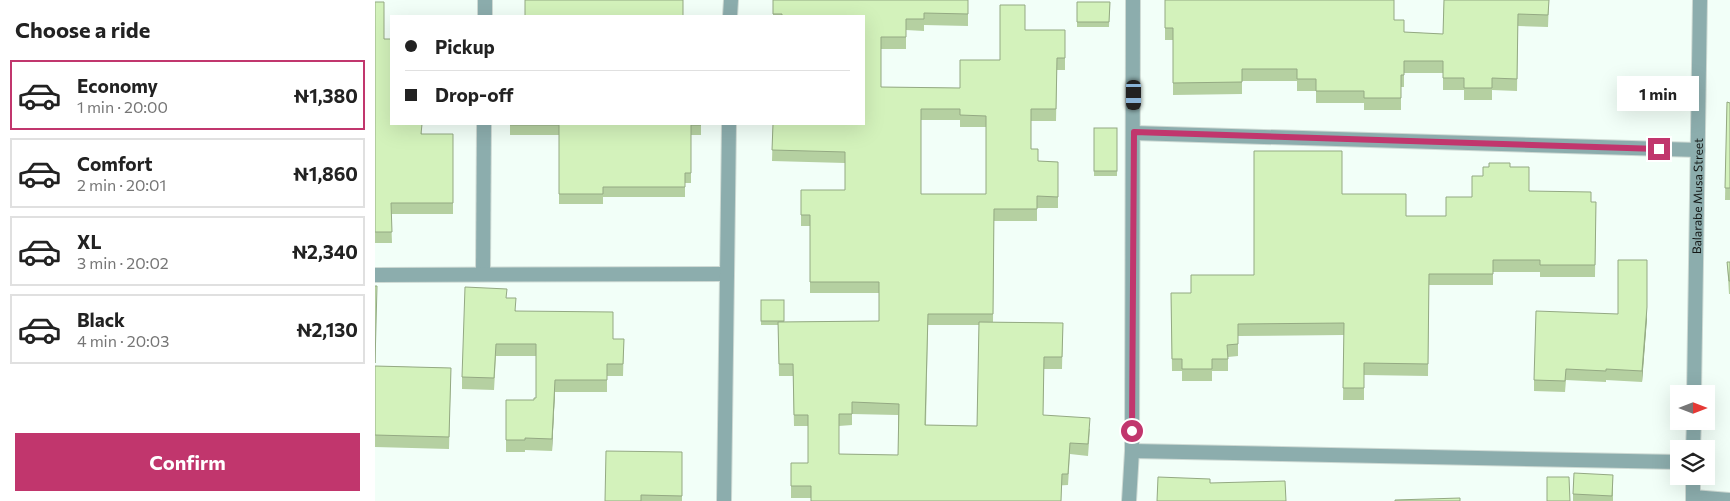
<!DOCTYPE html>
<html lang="en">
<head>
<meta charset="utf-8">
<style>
	:root { --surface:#fff; --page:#f6f6f6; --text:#222; --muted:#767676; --line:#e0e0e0; --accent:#c1366d }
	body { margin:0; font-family:Commissioner,sans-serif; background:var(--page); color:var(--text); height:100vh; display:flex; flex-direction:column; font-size:19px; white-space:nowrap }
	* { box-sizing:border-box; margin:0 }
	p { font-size:16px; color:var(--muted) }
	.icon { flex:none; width:28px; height:28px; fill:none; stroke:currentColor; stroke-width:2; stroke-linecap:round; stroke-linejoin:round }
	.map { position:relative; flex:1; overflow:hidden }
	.side { display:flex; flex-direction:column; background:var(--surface); width:375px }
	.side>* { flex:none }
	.hud { position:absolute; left:15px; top:15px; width:475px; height:110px; border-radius:0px; box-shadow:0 5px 20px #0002; display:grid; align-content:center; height:110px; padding:0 15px; background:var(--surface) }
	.needle { width:32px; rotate:90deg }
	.buttons { position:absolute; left:1295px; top:385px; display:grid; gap:10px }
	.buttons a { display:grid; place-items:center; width:45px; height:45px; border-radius:0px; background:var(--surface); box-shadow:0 5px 20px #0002; font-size:25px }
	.end { position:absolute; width:22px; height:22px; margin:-11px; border:6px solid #c1366d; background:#fff; box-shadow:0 0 0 2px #fff }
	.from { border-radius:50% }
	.bubble { position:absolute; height:35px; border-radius:0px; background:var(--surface); box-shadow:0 5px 20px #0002; font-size:16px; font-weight:700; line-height:35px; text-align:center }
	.car { position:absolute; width:15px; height:30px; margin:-15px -8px; border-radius:6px; box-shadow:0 0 4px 1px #0007; background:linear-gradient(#222 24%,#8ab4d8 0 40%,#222 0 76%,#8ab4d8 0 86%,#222 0) }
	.hud b { display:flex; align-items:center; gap:18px; height:48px; font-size:19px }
	.hud b+b { border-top:1px solid var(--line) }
	.hud i { width:12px; height:12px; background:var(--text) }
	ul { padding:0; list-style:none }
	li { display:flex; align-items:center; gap:15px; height:70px; margin:0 10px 8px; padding:0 5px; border:2px solid var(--line); border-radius:0px }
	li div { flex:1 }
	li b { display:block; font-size:19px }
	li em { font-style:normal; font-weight:700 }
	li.current { border-color:var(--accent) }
	li>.icon { width:45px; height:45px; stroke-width:1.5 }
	h2 { padding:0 15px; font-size:22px; line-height:60px }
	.action { display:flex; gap:10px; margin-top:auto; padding:10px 15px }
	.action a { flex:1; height:58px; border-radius:0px; background:var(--accent); color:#fff; font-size:20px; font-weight:700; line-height:58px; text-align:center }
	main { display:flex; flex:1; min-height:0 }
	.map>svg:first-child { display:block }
</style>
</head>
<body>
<main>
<section class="side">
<h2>Choose a ride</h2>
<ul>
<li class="current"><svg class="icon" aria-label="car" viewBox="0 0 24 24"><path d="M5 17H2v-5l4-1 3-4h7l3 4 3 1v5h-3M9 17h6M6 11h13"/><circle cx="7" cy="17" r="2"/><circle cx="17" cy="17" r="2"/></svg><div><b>Economy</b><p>1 min · 20:00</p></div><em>₦1,380</em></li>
<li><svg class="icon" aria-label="car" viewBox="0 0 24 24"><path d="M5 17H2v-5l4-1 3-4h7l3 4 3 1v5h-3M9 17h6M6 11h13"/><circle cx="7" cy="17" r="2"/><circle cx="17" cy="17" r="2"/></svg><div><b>Comfort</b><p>2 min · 20:01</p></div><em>₦1,860</em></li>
<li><svg class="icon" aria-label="car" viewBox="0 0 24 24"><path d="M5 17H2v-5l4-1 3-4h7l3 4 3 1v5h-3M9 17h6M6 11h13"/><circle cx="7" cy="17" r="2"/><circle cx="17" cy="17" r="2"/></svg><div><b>XL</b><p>3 min · 20:02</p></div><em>₦2,340</em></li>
<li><svg class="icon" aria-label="car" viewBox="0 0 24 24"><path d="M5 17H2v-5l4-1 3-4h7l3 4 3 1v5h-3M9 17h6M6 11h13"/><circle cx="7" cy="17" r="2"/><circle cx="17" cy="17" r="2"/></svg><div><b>Black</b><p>4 min · 20:03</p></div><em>₦2,130</em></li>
</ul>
<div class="action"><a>Confirm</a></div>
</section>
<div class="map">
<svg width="1355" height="501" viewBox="0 0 1355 501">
	<rect width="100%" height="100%" fill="#f2fff8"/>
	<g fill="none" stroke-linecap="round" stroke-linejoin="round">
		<!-- minor casing -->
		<g stroke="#cedad4" stroke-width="16">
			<g id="minor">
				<path d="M 110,16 L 110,0"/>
				<path d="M 355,16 L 356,0"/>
				<path d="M 759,133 L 1323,150"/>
				<path d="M 108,273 L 109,124"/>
				<path d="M 0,275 L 352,274"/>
				<path d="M 757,451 L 1304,462"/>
				<path d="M 1318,497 L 1355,500"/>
				<path d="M 349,501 L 354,124"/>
				<path d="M 754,501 L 757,451 L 758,0"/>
			</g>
		</g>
		<!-- tertiary casing -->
		<g stroke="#cedad4" stroke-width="16">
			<g id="tertiary">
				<path id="s1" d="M 1319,394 L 1325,0"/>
				<path d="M 1318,449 L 1319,421"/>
				<path d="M 1318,501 L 1318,476"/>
			</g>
		</g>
		<!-- minor -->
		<use href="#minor" stroke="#8cadad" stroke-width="14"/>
		<!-- tertiary -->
		<use href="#tertiary" stroke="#8cadad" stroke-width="14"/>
	</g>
	<!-- wall -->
	<g fill="#b5d0a1" fill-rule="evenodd">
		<path d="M 398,0 L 593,0 L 593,26 L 549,25 L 549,31 L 531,30 L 531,49 L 506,49 L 506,87 L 585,88 L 625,60 L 650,30 L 690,30 L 690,70 L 682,70 L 681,121 L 656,121 L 656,149 L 663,161 L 683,162 L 683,208 L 662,208 L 662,221 L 619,221 L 618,322 L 688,323 L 687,369 L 669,369 L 668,415 L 715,429 L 713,456 L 695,454 L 693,485 L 436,498 L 416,498 L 416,463 L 433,463 L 433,426 L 419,426 L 418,376 L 404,376 L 403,325 L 386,325 L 386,300 L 409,300 L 409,322 L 504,321 L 504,293 L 435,293 L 435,226 L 426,226 L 426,190 L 470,190 L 470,163 L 397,161 L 398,124 L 489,124 L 489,16 L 398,16 ZM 546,120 L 585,120 L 585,127 L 611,127 L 611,194 L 546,194 ZM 553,325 L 604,325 L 602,426 L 551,425 ZM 477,414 L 523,415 L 523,455 L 464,454 L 464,426 L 477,425 Z"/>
		<path d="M 790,0 L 1019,20 L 1029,32 L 1068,34 L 1069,0 L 1174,0 L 1173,27 L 1143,26 L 1142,91 L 1117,90 L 1117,100 L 1089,100 L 1089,90 L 1068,90 L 1068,73 L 1029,73 L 1029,87 L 1026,87 L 1026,110 L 989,110 L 989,103 L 941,103 L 941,91 L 922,91 L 922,81 L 867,81 L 867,94 L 798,95 L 798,40 L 790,40 Z"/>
		<path d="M 0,2 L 9,39 L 47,134 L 78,134 L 78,214 L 16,214 L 17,243 L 0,243 Z"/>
		<path d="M 702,2 L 735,2 L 734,27 L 702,27 Z"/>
		<path d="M 1352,102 L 1355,103 L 1355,200 L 1350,200 Z"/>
		<path d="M 135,124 L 326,124 L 326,135 L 316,135 L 316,183 L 310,183 L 310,197 L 228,197 L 228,204 L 184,204 L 184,135 L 135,135 Z"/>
		<rect x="719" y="128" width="23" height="48"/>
		<path d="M 1135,167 L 1154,191 L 1216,202 L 1221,202 L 1220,277 L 1165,277 L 1165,272 L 1118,272 L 1118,285 L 1054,285 L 1053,376 L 989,375 L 989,400 L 968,400 L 969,335 L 863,336 L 863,356 L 853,357 L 853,371 L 837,371 L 837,381 L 807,381 L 807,371 L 797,371 L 796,293 L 816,293 L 879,275 L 967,194 L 1031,216 L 1071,216 L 1097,197 L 1108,176 Z"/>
		<path d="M 1352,262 L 1355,262 L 1355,294 L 1354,294 Z"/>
		<path d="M 0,286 L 0,366 L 76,368 L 74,449 L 0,447 Z"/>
		<path d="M 132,298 L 141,311 L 238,339 L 249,339 L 248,376 L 232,376 L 232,392 L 180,392 L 177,451 L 150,450 L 150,452 L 131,452 L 131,400 L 159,400 L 161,398 L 161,356 L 121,356 L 119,390 L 87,389 L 87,377 Z"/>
		<path d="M 1272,318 L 1267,382 L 1231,380 L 1231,382 L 1191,380 L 1190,392 L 1159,391 L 1159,380 Z"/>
		<path d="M 307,452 L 307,501 L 230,501 Z"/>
		<path d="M 1238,475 L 1238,501 L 1198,501 L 1198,494 Z"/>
	</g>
	<!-- shaded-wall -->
	<g fill="#94a983">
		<path d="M 1272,307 L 1272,318 L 1267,382 L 1267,371 Z"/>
		<path d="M 180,380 L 180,392 L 177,451 L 177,439 Z"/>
	</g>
	<!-- building -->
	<g fill="#d3f2bb" stroke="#94a983" fill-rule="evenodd">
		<rect x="150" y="0" width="158" height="16"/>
		<path d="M 398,0 L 593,0 L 593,14 L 549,13 L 549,19 L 531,19 L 531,37 L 506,37 L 506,87 L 585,88 L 585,60 L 625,60 L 625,5 L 650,5 L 650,30 L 690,30 L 690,58 L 682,58 L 681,109 L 656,109 L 656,149 L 663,149 L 663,161 L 683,162 L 683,197 L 662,196 L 662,209 L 619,209 L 618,314 L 553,314 L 550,425 L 602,426 L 604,322 L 688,323 L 687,357 L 669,357 L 668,415 L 715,418 L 713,444 L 695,443 L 693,474 L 687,474 L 686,501 L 436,501 L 436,486 L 416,486 L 416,463 L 433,463 L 433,415 L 419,415 L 418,364 L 404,364 L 403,322 L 504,321 L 504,282 L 435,282 L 435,215 L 426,215 L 426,190 L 470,190 L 470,152 L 397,150 L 398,124 L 489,124 L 489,16 L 407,16 L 407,14 L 398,14 ZM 546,109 L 585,109 L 585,115 L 611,116 L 611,194 L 546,194 ZM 477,402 L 524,404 L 523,455 L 464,454 L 464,414 L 477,414 Z"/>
		<path d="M 790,0 L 1019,0 L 1019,20 L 1029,20 L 1029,32 L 1068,34 L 1069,0 L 1174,0 L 1173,15 L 1143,14 L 1142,79 L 1117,78 L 1117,88 L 1089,88 L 1089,78 L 1068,78 L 1068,61 L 1029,61 L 1029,75 L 1026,75 L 1026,98 L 989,98 L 989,91 L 941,91 L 941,79 L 922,79 L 922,69 L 867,69 L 867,82 L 798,83 L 798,28 L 790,28 Z"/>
		<path d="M 0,2 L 9,2 L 9,39 L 16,39 L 16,124 L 47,124 L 46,134 L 78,134 L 78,203 L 16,203 L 17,232 L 0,232 Z"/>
		<path d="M 702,2 L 735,2 L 734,22 L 702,22 Z"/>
		<path d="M 1352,102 L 1355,103 L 1355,188 L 1350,188 Z"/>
		<path d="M 135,124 L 326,124 L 326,125 L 316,125 L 316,173 L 310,173 L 310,187 L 228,187 L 228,194 L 184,194 L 184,125 L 135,125 Z"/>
		<rect x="719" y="128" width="23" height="43"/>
		<path d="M 879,151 L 967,151 L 967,194 L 1031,194 L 1031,216 L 1071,216 L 1071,197 L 1097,197 L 1097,176 L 1108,176 L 1108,167 L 1114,167 L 1114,163 L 1135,163 L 1135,167 L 1154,167 L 1154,191 L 1216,192 L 1216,202 L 1221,202 L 1220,265 L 1165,265 L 1165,260 L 1118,260 L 1118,274 L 1054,274 L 1053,364 L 989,363 L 989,388 L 968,388 L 969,323 L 863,324 L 863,344 L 852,345 L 853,359 L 837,359 L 837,369 L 807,369 L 807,359 L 797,359 L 796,293 L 816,293 L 816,275 L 879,275 Z"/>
		<path d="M 1243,260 L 1272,260 L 1272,307 L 1267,371 L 1231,369 L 1231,371 L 1191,369 L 1190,381 L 1159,380 L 1161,311 L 1243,314 Z"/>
		<path d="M 1352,262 L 1355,262 L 1355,281 L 1354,281 Z"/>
		<path d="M 0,286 L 2,286 L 0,363 Z"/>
		<path d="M 90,287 L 132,289 L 131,298 L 141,298 L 140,311 L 238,312 L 238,339 L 249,339 L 248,364 L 232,364 L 232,380 L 180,380 L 177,439 L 150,438 L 150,440 L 131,440 L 131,400 L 159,400 L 159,398 L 161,398 L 161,344 L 121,344 L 119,378 L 87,377 Z"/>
		<rect x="386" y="300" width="23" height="21"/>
		<path d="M 0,366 L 76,368 L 74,437 L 0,435 Z"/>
		<path d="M 231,451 L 307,452 L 307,496 L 266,495 L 266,501 L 230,501 Z"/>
		<path d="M 1199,473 L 1238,475 L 1237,496 L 1198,494 Z"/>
		<path d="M 783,477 L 835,479 L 835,483 L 910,481 L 911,501 L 782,501 Z"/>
		<path d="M 1172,477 L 1194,477 L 1195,501 L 1172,501 Z"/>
		<path d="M 1085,498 L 1085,501 L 1020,501 L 1020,500 Z"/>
	</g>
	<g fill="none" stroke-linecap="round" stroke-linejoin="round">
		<!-- route -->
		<path stroke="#c1366d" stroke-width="6" d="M 757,431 L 759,132 L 1284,149"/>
	</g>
	<g text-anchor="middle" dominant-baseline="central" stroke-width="4.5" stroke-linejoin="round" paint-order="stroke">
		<!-- street labels -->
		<g font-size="12" fill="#131715" stroke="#f2fff8">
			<text stroke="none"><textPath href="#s1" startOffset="198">Balarabe Musa Street</textPath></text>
		</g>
	</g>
</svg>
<div class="buttons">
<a><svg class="needle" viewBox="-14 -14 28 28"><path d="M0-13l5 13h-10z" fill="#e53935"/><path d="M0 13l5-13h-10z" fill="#767676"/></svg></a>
<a><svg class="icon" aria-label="layers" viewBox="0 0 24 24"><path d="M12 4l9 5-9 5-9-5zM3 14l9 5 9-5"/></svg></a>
</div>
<i class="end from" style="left:757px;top:431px"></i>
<i class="end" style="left:1284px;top:149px"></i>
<div class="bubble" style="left:1242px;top:76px;width:82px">1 min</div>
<i class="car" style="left:759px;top:95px;rotate:180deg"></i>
<div class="hud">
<b><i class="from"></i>Pickup</b>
<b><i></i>Drop-off</b>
</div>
</div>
</main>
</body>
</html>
